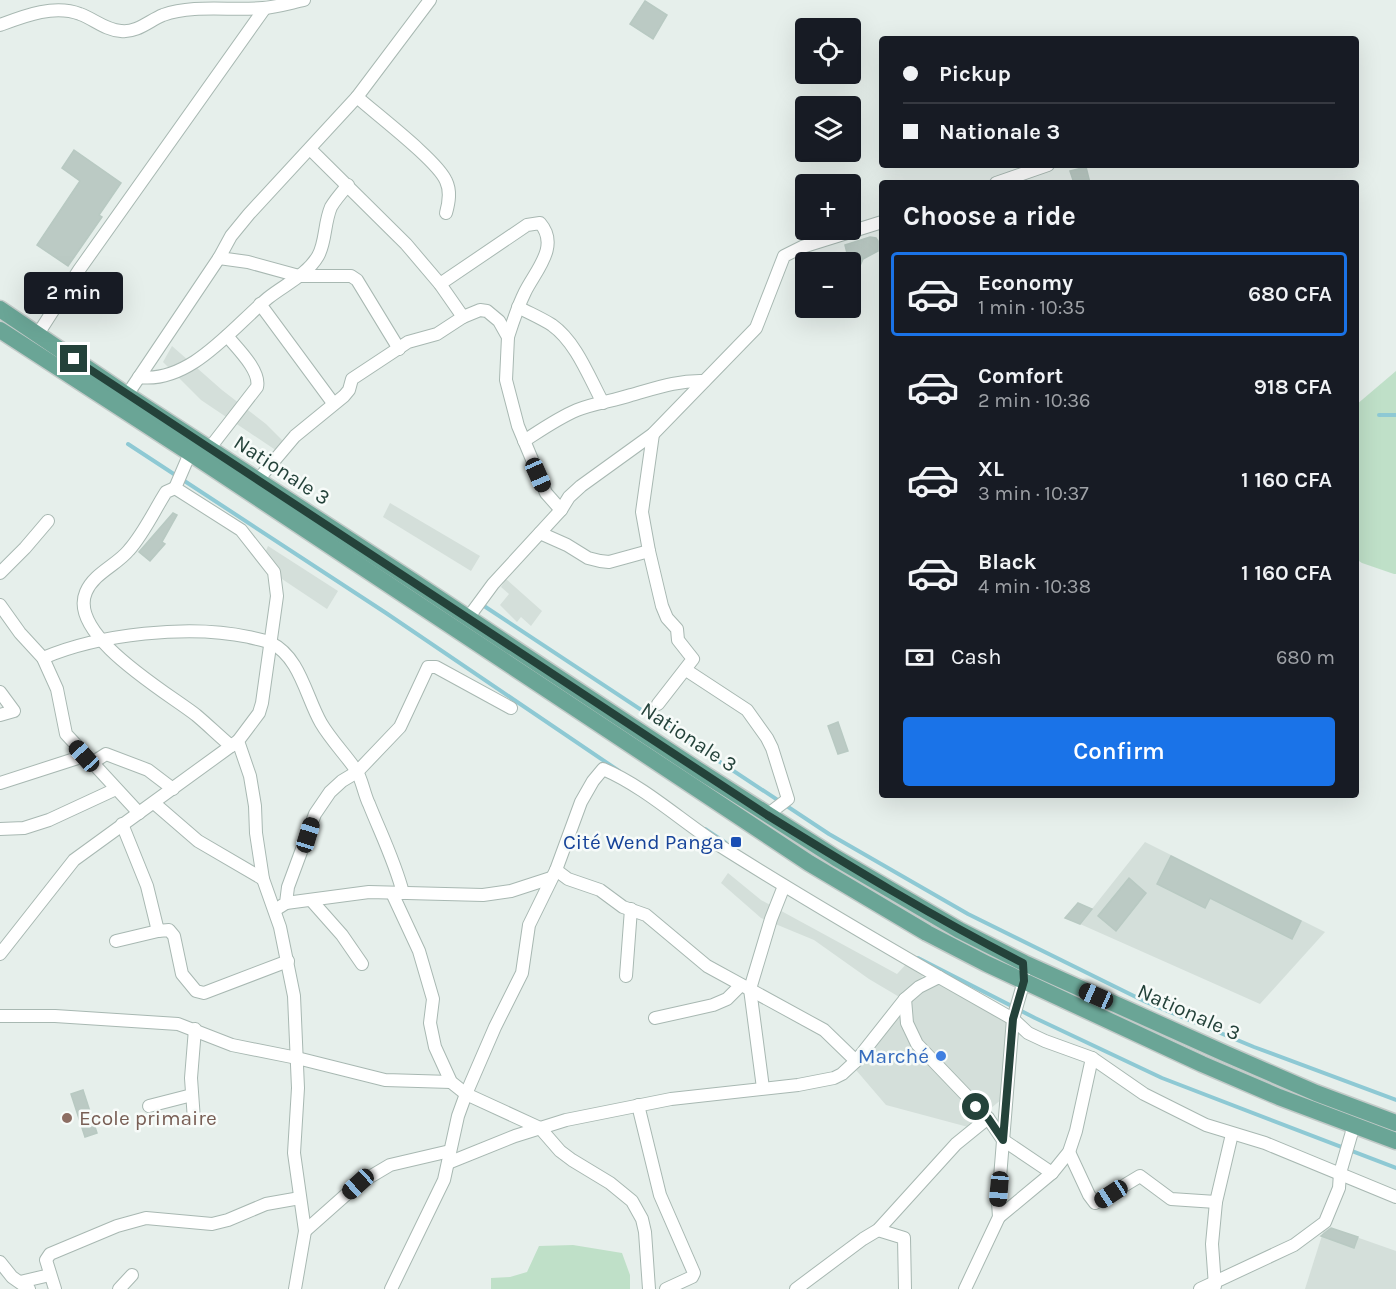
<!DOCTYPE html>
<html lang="en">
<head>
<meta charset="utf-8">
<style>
	:root { --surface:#171b24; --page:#20242c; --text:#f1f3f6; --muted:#9ea1a6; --line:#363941; --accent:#1a73e8 }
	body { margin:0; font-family:Karla,sans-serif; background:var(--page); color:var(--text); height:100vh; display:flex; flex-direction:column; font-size:22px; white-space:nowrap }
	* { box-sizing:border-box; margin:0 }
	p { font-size:20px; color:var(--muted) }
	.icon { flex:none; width:33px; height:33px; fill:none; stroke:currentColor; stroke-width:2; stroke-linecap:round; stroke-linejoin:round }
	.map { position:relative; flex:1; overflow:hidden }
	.sheet { position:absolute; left:879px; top:180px; width:480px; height:618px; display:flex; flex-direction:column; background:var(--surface); border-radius:6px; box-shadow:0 6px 24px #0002 }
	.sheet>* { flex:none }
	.banner { position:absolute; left:879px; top:36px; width:480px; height:132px; border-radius:6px; box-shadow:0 6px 24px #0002; display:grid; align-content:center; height:132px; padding:0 24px; background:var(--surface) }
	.fabs { position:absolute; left:795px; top:18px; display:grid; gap:12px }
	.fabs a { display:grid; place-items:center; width:66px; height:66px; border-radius:6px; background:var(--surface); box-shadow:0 6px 24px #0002; font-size:30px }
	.end { position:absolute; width:27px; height:27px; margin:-14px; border:8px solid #24423a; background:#fff; box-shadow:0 0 0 3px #fff }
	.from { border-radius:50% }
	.bubble { position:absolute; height:42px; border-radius:6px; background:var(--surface); box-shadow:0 6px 24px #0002; font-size:20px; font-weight:600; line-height:42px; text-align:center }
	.car { position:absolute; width:18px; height:36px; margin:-18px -9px; border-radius:8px; box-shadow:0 0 4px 2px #0007; background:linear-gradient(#222 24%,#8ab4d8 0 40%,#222 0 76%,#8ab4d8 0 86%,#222 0) }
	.banner b { display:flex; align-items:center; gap:21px; height:57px; font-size:22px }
	.banner b+b { border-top:2px solid var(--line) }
	.banner i { width:15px; height:15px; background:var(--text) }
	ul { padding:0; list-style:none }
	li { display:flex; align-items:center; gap:18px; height:84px; margin:0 12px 9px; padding:0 12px; border:3px solid transparent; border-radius:6px }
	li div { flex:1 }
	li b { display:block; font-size:22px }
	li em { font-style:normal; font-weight:600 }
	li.selected { border-color:var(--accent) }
	li>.icon { width:54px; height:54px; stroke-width:1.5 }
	h2 { padding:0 24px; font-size:27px; line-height:72px }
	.pay { display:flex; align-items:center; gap:15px; height:66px; padding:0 24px; font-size:22px }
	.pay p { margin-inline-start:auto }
	.button { display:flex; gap:12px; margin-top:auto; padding:12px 24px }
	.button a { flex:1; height:69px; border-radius:6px; background:var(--accent); color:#fff; font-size:24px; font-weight:600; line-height:69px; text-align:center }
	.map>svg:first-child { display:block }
</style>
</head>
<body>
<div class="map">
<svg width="1396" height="1289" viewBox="0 0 1396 1289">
	<rect width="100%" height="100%" fill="#e6efeb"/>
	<!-- built -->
	<g fill="#d4dfda">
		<path d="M 172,346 L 222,390 L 266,424 L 287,445 L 280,453 L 201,400 L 163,362 Z"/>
		<path d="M 390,503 L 480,556 L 471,571 L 383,517 Z"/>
		<path d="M 268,546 L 338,591 L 327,609 L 273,573 L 262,560 Z"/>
		<path d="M 506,579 L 542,611 L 531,626 L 521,617 L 517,622 L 500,605 L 509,594 L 501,587 Z"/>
		<path d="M 1145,842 L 1325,932 L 1260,1004 L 1080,924 Z"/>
		<path d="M 728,873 L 761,900 L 897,974 L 909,961 L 927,972 L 901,998 L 869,979 L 814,940 L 761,918 L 721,883 Z"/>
		<path d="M 940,981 L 1014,1025 L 1002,1099 L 968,1127 L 886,1105 L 856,1070 L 909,997 Z"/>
		<path d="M 1325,1226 L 1396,1251 L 1396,1289 L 1305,1289 Z"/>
	</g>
	<!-- green -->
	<g fill="#bfe0c8">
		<path d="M 1396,371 L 1396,574 L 1394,574 L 1362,563 L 1356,559 L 1356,405 Z"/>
		<path d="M 573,1245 L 622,1253 L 630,1275 L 630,1289 L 491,1289 L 491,1278 L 510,1277 L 527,1272 L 539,1246 Z"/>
	</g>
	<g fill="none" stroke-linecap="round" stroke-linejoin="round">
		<!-- stream -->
		<g stroke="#8ec9d4" stroke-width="4">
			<path d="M 1379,415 L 1396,415"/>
			<path d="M 128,444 L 386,613 L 619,771"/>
			<path d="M 481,604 L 829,834 L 968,914 L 1146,1002 L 1254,1047 L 1396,1100"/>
			<path d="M 705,829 L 726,843"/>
			<path d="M 918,958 L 1035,1018 L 1162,1078 L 1396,1168"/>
		</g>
	</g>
	<!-- building -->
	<g fill="#bbcac4" stroke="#b8c9c2" stroke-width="1.5">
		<path d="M 645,1 L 667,15 L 653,39 L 630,24 Z"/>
		<path d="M 74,150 L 121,183 L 99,215 L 102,217 L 68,266 L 37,245 L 80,181 L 62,168 Z"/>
		<path d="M 1086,167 L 1090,183 L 1074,183 L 1070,171 Z"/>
		<path d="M 870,237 L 876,238 L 878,241 L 878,251 L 863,259 L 850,289 L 850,262 L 840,262 L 847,253 L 845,245 Z"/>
		<path d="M 173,513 L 177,515 L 162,542 L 165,544 L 150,561 L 139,552 Z"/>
		<path d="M 838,722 L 848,751 L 838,754 L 828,726 Z"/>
		<path d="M 1171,856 L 1301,921 L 1292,939 L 1210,898 L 1205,908 L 1157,884 Z"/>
		<path d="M 1129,878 L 1146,893 L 1116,931 L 1098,916 Z"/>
		<path d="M 1078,903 L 1092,909 L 1080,924 L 1065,918 Z"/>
		<path d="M 83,1090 L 97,1133 L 85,1137 L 71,1094 Z"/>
		<path d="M 1331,1228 L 1358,1237 L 1354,1248 L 1321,1236 Z"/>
	</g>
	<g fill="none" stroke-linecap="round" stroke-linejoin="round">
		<!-- minor casing -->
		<g stroke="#a8b8b2" stroke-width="14">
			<g id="minor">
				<path d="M 0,25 C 24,16 54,4 80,14 C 94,19 105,30 121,31 C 137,33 150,20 163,15 C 194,4 231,11 263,8 C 277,7 290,3 304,0"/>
				<path d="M 357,97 C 376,114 438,161 446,181 C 451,191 449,202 446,213"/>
				<path d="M 310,149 L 406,244 L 440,284 L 463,317"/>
				<path d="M 996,183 L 1048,165"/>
				<path d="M 219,258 L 248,262 L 299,276 L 351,276 L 357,280 L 399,349"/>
				<path d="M 440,284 L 527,225 L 540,223 C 560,246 536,270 525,292 C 518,306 513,321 508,337"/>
				<path d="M 260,304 L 333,403"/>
				<path d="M 518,307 C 529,313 541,318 552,325 C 576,342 589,377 603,403"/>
				<path d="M 38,334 L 79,270 L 265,8"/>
				<path d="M 139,377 C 190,384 232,328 268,298 C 284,285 307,275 318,256 C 326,242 324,223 331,207 C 335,200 342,192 348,185"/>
				<path d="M 123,401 L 219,258 L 231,236 L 249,214 L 357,97 L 430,0"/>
				<path d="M 653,434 L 642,512 L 649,551 L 662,606 L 667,618 L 677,629 L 678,640 L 693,659 L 658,704"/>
				<path d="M 524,441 C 541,430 558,418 577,410 C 594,403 613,401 631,395 C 656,388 678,380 704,381"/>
				<path d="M 209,449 L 257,387 C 261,371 237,348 227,336"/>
				<path d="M 190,453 L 175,488 L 241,530 L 274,572 L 277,596 L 262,703 L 259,713 L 238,741 L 250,776 L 255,806 L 256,833 L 263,879 L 280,927 L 294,996 L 298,1088 L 294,1153 L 305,1231 L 295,1289"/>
				<path d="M 257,481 L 295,436 L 344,396 L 349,390 L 352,379 L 408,342 L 437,334 L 463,317 L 480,310 L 487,311 L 499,321 L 508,337 L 506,380 L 518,426 L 546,493 L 561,510"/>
				<path d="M 175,488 L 166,492 C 154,511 144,533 129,550 C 117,565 94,573 86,592 C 67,635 168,693 196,715 C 208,725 219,736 231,746 L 238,741"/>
				<path d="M 540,533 L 567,545 L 588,558 L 600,561 L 609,562 L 649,551"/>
				<path d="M 0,573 L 25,548 L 48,521"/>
				<path d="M 0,605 L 20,633 L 43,658 L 57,689 L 66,734 L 139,813"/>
				<path d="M 468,618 L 493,584 L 561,510 L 569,497 L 581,486 L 653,434 L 756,328 L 784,256 L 802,247 L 882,222"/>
				<path d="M 43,658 C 99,634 189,624 249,637 C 256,639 265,640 271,643 C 300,657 306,697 321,723 C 331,740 345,754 356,770 C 362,779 364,794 369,804 C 381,834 395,862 403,893"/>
				<path d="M 686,670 L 747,710 L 767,738 L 772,748 L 788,799 L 767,815"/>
				<path d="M 0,692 L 14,711 L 0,715"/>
				<path d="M 92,763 L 106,754 L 148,770 L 173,789"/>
				<path d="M 0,783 L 84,756"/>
				<path d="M 154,803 L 198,841 L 263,879"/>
				<path d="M 122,824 L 147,886 L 158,931 L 169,930 L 174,936 L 182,974 L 196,991 L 204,993 L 288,961"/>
				<path d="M 0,829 L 24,828 L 49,820 L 116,789"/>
				<path d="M 556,870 L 568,879 L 600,890 L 623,907 L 646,915 L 707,966 L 824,1030 L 856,1061"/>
				<path d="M 392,893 L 419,951 L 433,999 L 430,1023 L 435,1047 L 451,1082 L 466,1094 L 540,1128 L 560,1151 L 572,1160 L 610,1183 L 632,1201 L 642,1219 L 645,1232 L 649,1289"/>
				<path d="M 311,900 L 342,935 L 362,964"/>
				<path d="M 286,903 L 369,892 L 483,895 L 511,891 L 551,878"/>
				<path d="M 275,910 L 286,903 L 288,887 L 315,814 L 330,792 L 342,781 L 357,772 L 400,727 L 428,667 L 436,667 L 511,708"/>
				<path d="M 116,941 L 158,931"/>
				<path d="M 0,954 L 74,860 L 231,746"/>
				<path d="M 626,976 L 631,909"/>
				<path d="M 905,999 L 907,1023 L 917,1044 L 988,1118 L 1003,1140 L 1052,1173"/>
				<path d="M 0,1016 L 55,1016 L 178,1024 L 232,1045 L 297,1058 L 385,1080 L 451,1082"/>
				<path d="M 655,1018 L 713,1005 L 727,999 L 741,985"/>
				<path d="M 1092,1058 L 1144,1094 L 1206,1125 L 1265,1143 L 1396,1197"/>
				<path d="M 763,1088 L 750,989 L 771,919 L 784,886"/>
				<path d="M 638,1105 L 660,1195 L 694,1273 L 692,1277 L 666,1289"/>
				<path d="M 149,1106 L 192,1095"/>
				<path d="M 194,1120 L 191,1078 L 195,1029"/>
				<path d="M 1069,1152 L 1089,1195 L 1095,1203 L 1140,1176 L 1171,1199 L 1216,1202"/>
				<path d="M 448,1163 L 515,1136 L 566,1120 L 671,1099 L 798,1085 L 834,1078 L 842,1074 L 856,1061 L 905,999 L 919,987 L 939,977 L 1013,1019 L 1028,1033 L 1045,1041 L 1092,1058 L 1076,1131 L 1069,1152 L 1052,1173 L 999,1217"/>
				<path d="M 878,1230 L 904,1238 L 905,1289"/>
				<path d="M 305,1231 L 358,1184 L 390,1165 L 450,1151"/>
				<path d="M 0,1262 L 12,1277 L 29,1289"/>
				<path d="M 20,1282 L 50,1275"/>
				<path d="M 1215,1286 L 1212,1244 L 1216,1202 L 1232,1134"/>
				<path d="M 55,1289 L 46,1260 L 50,1254 L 117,1226 L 146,1218 L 212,1224 L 228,1220 L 266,1204 L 300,1198"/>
				<path d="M 119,1289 L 132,1275"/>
				<path d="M 391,1289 L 444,1180 L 458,1116 L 466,1094 L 495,1027 L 522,973 L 529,925 L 556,870 L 581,802 L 593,781 L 603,769 C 643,786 678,818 714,842 C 788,889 863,933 939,977"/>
				<path d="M 796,1289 L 863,1239 L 878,1230 L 956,1144 L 988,1118"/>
				<path d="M 965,1289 L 999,1217 L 998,1202 L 1013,1019 L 1024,981 L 1024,973"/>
				<path d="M 1200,1289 L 1294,1245 L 1325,1222 L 1339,1188 L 1340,1173 L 1354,1125"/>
			</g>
		</g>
		<!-- major casing -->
		<g stroke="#c2cac8" stroke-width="19">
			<g id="major">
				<path d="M 0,309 L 127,395 L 414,582 L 701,772 L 836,858 L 959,930 L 1024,963 L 1224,1053 L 1316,1093 L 1396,1123"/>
				<path d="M 0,330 L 190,453 L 809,863 L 927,933 L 987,964 L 1202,1064 L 1279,1097 L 1396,1141"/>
			</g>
		</g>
		<!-- minor -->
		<use href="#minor" stroke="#fff" stroke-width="12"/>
		<!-- major -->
		<use href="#major" stroke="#6aa596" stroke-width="16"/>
	</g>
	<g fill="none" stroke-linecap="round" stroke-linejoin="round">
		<!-- route -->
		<path stroke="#24423a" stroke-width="8" d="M 74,359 L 767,815 C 851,867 935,918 1023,963 L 1024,981 L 1013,1019 L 1003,1140 L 988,1118 L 976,1107"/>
	</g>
	<!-- markers -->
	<rect fill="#1a4fb4" stroke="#f7fbf9" stroke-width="2" x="730" y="836" width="12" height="12" rx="3"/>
	<circle fill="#3f7fe0" stroke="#f7fbf9" stroke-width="2" cx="941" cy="1056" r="6"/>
	<circle fill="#8d6e63" stroke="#f7fbf9" stroke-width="2" cx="67" cy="1118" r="6"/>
	<g text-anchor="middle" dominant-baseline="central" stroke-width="5" stroke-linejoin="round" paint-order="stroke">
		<!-- street labels -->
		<g font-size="21" fill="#24423a" stroke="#f7fbf9">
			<text transform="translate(282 470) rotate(33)">Nationale 3</text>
			<text transform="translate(689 737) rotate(33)">Nationale 3</text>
			<text transform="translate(1189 1012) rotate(24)">Nationale 3</text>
		</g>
		<!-- transit labels -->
		<g font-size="21" fill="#164399" stroke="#f7fbf9" text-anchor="end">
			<text x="724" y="842">Cité Wend Panga</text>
		</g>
		<!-- shop labels -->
		<g font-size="21" fill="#366cbe" stroke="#f7fbf9" text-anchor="end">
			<text x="929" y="1056">Marché</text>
		</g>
		<!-- education labels -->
		<g font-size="21" fill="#785e54" stroke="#f7fbf9" text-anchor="start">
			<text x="79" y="1118">Ecole primaire</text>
		</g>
	</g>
</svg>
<div class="fabs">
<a><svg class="icon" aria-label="locate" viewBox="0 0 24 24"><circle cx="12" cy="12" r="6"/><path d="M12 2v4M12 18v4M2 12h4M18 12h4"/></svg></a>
<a><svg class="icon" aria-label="layers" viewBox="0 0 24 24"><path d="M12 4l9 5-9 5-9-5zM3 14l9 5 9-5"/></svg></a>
<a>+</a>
<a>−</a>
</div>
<i class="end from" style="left:976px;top:1107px"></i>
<i class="end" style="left:74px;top:359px"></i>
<div class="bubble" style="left:24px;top:272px;width:99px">2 min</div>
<i class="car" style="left:538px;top:475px;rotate:156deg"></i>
<i class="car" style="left:84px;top:756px;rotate:318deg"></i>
<i class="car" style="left:308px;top:835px;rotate:17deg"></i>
<i class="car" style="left:1096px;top:996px;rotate:294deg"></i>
<i class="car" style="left:358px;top:1184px;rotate:228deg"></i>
<i class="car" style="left:999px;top:1189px;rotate:185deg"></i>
<i class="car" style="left:1111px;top:1194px;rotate:237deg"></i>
<div class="banner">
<b><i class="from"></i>Pickup</b>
<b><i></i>Nationale 3</b>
</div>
<section class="sheet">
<h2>Choose a ride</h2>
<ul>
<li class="selected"><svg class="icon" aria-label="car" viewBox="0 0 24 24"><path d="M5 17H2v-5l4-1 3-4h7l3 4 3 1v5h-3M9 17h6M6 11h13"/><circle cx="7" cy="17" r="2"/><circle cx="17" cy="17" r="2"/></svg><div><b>Economy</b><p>1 min · 10:35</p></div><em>680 CFA</em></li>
<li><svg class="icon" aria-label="car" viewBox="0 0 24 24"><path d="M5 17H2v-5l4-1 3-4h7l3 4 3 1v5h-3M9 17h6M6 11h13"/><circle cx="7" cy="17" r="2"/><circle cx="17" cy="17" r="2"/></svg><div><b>Comfort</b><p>2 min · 10:36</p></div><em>918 CFA</em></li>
<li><svg class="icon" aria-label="car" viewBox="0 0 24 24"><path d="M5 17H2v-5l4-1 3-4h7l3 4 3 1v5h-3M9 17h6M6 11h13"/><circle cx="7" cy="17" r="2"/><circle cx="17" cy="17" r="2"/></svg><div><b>XL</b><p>3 min · 10:37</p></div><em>1 160 CFA</em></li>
<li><svg class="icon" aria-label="car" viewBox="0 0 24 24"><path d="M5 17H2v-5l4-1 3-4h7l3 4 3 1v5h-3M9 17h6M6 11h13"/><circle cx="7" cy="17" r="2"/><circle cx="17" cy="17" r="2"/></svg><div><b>Black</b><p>4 min · 10:38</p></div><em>1 160 CFA</em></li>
</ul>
<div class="pay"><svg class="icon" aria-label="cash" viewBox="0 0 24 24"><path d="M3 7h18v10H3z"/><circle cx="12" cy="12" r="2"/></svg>Cash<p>680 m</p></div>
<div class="button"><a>Confirm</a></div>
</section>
</div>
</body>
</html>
